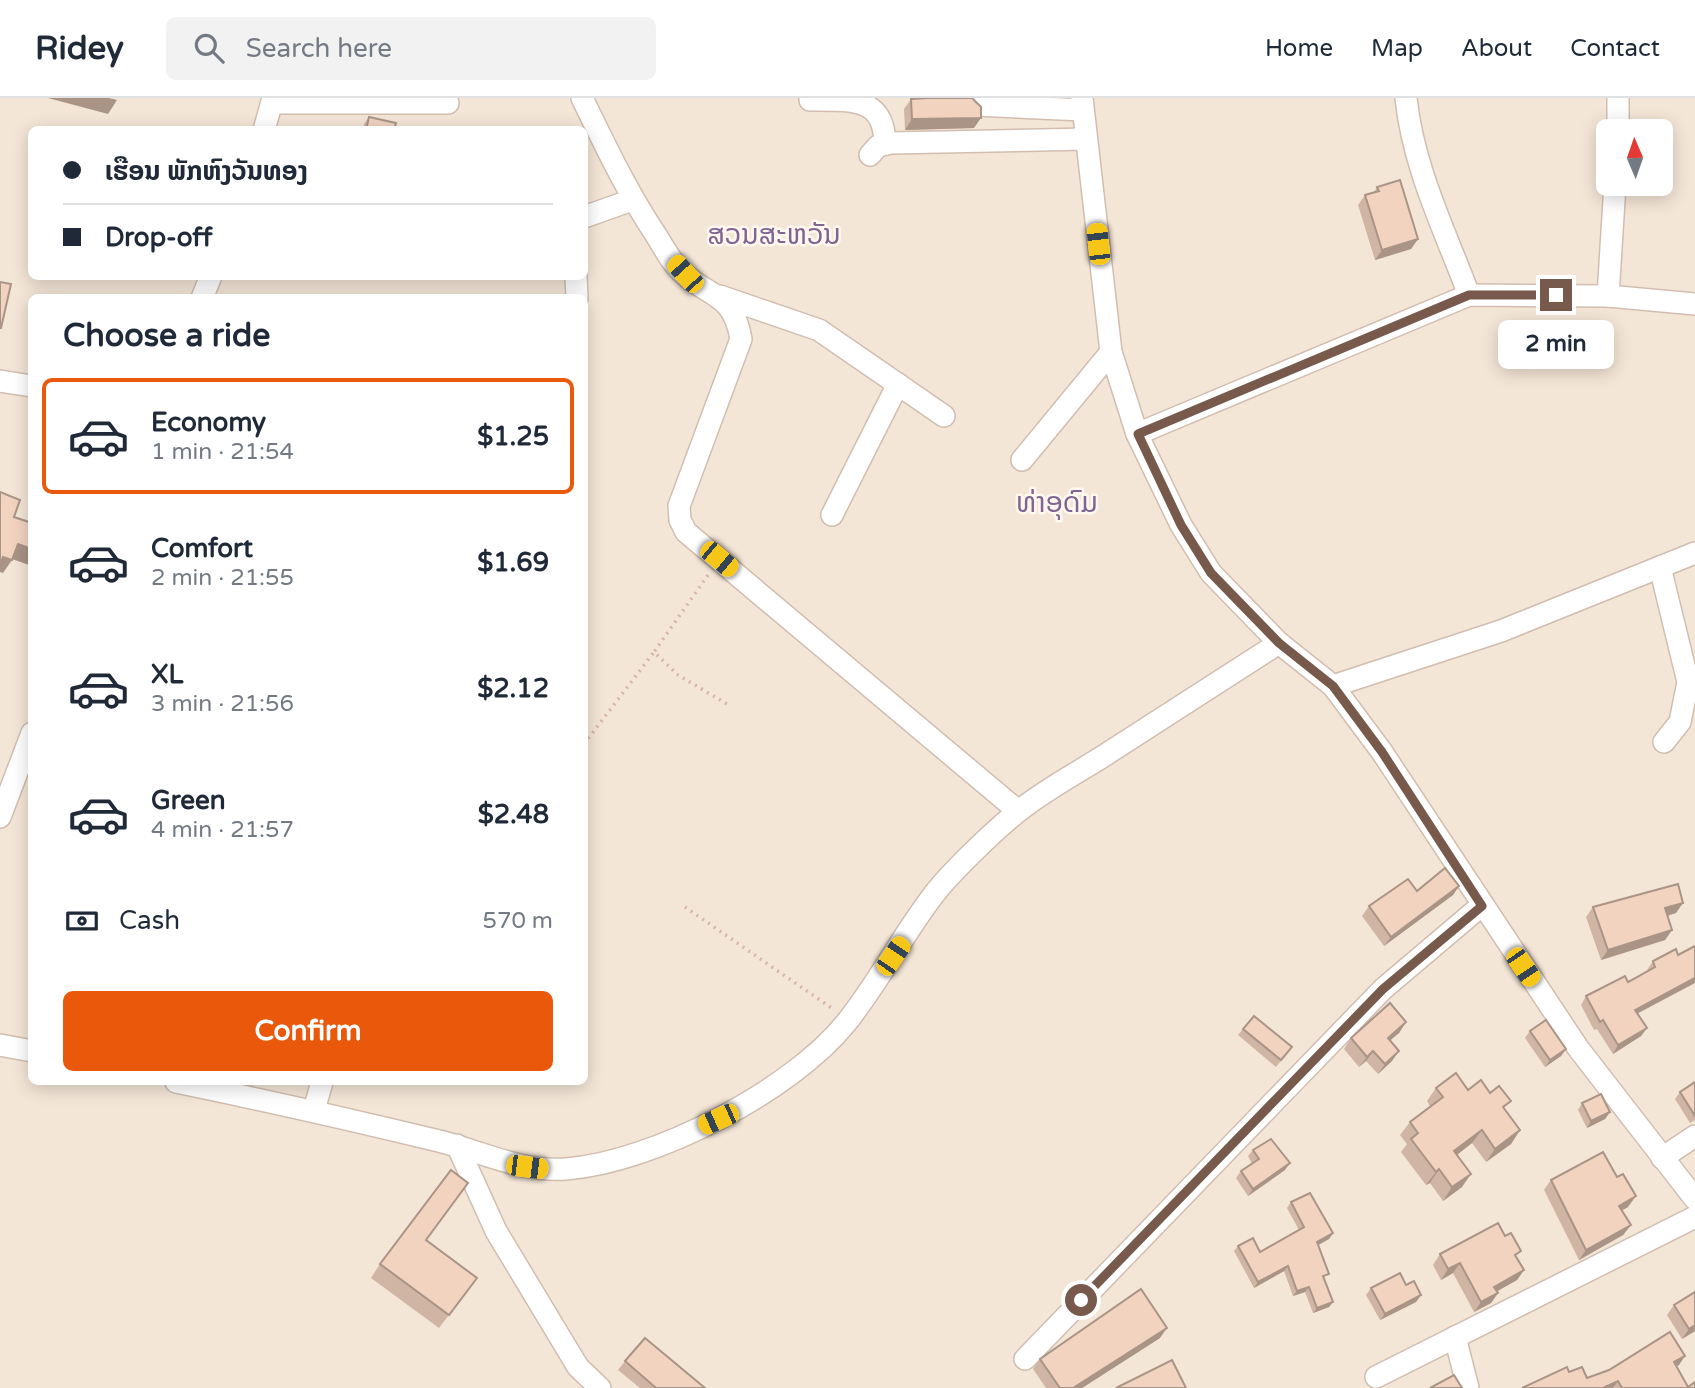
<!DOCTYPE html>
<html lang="en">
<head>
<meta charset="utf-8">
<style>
	:root { --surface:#fff; --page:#f2f2f3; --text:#1f2937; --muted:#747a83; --line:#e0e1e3; --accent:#ea580c }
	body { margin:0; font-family:"Varela Round","Noto Sans Lao",sans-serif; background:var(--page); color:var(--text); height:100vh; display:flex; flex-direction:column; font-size:26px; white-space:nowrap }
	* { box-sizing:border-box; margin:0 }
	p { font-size:23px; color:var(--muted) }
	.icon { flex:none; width:38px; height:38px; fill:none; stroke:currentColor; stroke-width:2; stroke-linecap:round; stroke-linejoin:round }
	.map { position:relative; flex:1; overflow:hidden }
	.sheet { position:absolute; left:28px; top:196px; width:560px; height:791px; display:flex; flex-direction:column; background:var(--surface); border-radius:10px; box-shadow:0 4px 18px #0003 }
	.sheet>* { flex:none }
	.guide { position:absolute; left:28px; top:28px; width:560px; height:154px; border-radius:10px; box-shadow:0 4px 18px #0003; display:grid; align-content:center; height:154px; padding:0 35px; background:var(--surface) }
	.needle { width:46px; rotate:358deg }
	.controls { position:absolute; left:1596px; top:21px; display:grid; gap:14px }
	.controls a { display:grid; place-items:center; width:77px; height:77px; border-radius:10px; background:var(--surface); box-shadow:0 4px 18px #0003; font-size:35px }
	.end { position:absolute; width:32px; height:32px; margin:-16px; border:9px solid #775a4c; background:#fff; box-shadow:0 0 0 4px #fff }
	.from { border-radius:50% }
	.bubble { position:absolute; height:49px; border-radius:10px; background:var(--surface); box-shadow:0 4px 18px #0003; font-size:23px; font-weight:700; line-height:49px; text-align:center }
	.car { position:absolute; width:21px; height:42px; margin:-21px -10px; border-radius:9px; box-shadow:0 0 5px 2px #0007; background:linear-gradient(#f5c518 24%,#345 0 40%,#f5c518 0 76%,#345 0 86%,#f5c518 0) }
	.guide b { display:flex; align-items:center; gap:24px; height:66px; font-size:26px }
	.guide b+b { border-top:2px solid var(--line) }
	.guide i { width:18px; height:18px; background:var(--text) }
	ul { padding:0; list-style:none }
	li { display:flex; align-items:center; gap:21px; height:116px; margin:0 14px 10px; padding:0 21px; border:4px solid transparent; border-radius:10px }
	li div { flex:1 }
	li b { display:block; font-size:26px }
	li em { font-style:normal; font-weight:700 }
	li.current { border-color:var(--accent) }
	li>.icon { width:63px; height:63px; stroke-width:1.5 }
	h2 { padding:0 35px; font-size:32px; line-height:84px }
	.pay { display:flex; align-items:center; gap:18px; height:77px; padding:0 35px; font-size:26px }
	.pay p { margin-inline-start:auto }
	.button { display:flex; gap:14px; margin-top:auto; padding:14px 35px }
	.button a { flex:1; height:80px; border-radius:10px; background:var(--accent); color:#fff; font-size:28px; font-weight:700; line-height:80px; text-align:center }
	header { display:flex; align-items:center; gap:42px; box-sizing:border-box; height:98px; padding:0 35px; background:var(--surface); border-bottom:2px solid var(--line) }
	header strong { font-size:33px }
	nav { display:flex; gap:38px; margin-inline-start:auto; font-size:24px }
	.search { width:490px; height:63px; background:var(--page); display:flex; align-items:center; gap:18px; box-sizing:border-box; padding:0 24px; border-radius:10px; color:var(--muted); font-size:26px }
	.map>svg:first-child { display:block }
</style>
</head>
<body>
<header>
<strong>Ridey</strong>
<div class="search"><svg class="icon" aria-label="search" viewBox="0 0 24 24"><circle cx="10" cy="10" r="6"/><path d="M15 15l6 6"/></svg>Search here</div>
<nav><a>Home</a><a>Map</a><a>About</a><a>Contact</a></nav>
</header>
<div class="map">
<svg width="1695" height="1290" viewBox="0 0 1695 1290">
	<rect width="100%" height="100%" fill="#fcf4e8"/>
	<!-- residential -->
	<path fill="#f4e6d7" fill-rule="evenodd" d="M 0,0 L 1695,0 L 1695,1290 L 0,1290 ZM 32,32 L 584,32 L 584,178 L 32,178 ZM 1608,33 L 1661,33 L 1661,86 L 1608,86 ZM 32,200 L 584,200 L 584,984 L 32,984 Z"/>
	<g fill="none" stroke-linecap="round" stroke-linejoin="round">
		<!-- minor casing -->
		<g stroke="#d1beb0" stroke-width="24">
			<g id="minor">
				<path d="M 582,0 C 605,47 627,94 656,137 C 664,150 672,166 684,176 C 713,201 733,196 741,241 L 679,408 L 680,422 L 686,434 L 1018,713"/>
				<path d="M 1082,0 L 1111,254 L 1137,336 L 1181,427 L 1211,475 L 1279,545 L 1333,588 L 1382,654 L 1578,950 L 1695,1101"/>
				<path d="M 1406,0 C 1413,69 1445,133 1469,197"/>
				<path d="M 810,2 C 855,2 884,0 885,46"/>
				<path d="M 272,5 L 448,5"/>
				<path d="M 976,7 L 1083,12"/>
				<path d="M 264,32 L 273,0"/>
				<path d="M 1618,33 L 1618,0"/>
				<path d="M 870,57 L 878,48 L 891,45 L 1086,41"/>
				<path d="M 584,119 L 632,102"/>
				<path d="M 576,178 L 577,200"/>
				<path d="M 720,198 L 819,232 L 944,318"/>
				<path d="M 1608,198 L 1615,86"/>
				<path d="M 202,200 L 211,178"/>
				<path d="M 0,283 L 32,288"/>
				<path d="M 1137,336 L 1469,197 L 1608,198 L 1695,206"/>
				<path d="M 1022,362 L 1111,254"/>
				<path d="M 832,417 L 898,286"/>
				<path d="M 1660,469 L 1688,584 L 1680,624 L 1664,644"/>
				<path d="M 1333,588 L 1501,533 L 1695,455"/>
				<path d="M 0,719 L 32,635"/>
				<path d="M 0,947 L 32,953"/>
				<path d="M 176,984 C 264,1002 352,1022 439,1043 C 483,1054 520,1074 566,1071 C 654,1064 791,993 846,925 C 879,884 903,836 935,795 C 952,773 998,729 1020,712 C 1045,692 1075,676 1102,659 C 1161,621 1220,583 1279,545"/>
				<path d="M 314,1012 L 322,984"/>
				<path d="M 457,1047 L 496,1133 L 578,1269 L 600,1290"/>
				<path d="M 1662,1060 L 1695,1038"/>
				<path d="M 1455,1239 L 1468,1290"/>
				<path d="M 1025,1261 L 1383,891 L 1481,808"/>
				<path d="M 1376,1279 L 1695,1119"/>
			</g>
		</g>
		<!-- path -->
		<g stroke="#d7b6a3" stroke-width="3.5" stroke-dasharray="2 5" stroke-linecap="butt">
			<path d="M 708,477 L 654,554 L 678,577 L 727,606"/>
			<path d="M 584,646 L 654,554"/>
			<path d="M 685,809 L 833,911"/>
		</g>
		<!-- minor -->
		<use href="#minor" stroke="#fff" stroke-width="21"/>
	</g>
	<!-- wall -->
	<g fill="#d0b5a5">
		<path d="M 911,1 L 974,30 L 905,32 L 904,11 Z"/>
		<path d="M 369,19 L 394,32 L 363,32 L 364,26 Z"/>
		<path d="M 1377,89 L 1418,141 L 1411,151 L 1375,162 L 1358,107 L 1365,97 L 1374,94 Z"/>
		<path d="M 1459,788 L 1453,797 L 1384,848 L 1362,818 L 1369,808 L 1417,793 Z"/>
		<path d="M 1593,809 L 1676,815 L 1668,818 L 1672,832 L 1665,842 L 1601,862 L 1586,819 Z"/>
		<path d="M 1676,851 L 1638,916 L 1647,930 L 1641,938 L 1613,956 L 1597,931 L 1594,932 L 1581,907 L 1586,898 L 1628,884 L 1648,873 L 1647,872 L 1653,863 Z"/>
		<path d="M 1406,924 L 1399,935 L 1390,942 L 1392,963 L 1378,976 L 1366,963 L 1359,969 L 1344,951 L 1351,940 Z"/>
		<path d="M 1243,931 L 1292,949 L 1276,969 L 1238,937 Z"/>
		<path d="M 1530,933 L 1566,951 L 1561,958 L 1545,969 L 1525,940 Z"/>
		<path d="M 1695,984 L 1695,1022 L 1690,1025 L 1675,1001 L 1680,994 Z"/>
		<path d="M 1436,990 L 1468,992 L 1505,1012 L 1520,1032 L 1511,1046 L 1486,1064 L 1472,1045 L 1457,1057 L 1462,1089 L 1443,1103 L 1430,1085 L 1426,1087 L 1401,1054 L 1407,1046 L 1400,1037 L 1410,1024 L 1430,1008 L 1427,1003 Z"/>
		<path d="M 1582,1005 L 1610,1014 L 1605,1021 L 1587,1030 L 1578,1012 Z"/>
		<path d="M 1253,1052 L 1285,1072 L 1248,1098 L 1236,1080 L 1241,1073 L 1252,1066 L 1248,1058 Z"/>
		<path d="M 1551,1082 L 1628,1109 L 1622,1112 L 1631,1127 L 1623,1137 L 1579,1162 L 1544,1092 Z"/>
		<path d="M 468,1085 L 426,1142 L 477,1180 L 439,1230 L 371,1180 L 380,1166 Z"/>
		<path d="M 1291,1104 L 1333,1135 L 1329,1141 L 1318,1147 L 1325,1182 L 1333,1204 L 1329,1209 L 1313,1215 L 1305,1194 L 1293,1198 L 1284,1173 L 1254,1190 L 1234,1153 L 1238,1148 L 1260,1154 L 1299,1132 L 1287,1110 Z"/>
		<path d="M 1440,1156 L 1517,1160 L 1524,1172 L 1517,1182 L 1497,1193 L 1498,1195 L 1491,1205 L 1474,1214 L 1453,1175 L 1441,1182 L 1433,1167 Z"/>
		<path d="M 1406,1187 L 1421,1197 L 1416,1204 L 1380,1222 L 1366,1197 L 1371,1190 Z"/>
		<path d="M 1674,1207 L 1695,1233 L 1682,1241 L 1667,1217 Z"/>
		<path d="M 1160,1240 L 1082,1290 L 1046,1290 L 1033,1271 L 1040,1261 Z"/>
		<path d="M 625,1263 L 705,1290 L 640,1290 L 618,1272 Z"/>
		<path d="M 1679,1267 L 1676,1268 L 1688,1289 L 1695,1290 L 1522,1290 L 1569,1274 L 1587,1280 Z"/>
	</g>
	<!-- shaded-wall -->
	<g fill="#a99486">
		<path d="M 48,0 L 109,0 L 117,2 L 108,16 Z"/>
		<path d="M 981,20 L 974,30 L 905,32 L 912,21 Z"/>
		<path d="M 1418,141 L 1411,151 L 1375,162 L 1382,152 Z"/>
		<path d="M 18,446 L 32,451 L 32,468 L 9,460 Z"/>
		<path d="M 3,459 L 12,462 L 3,475 L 0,474 L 0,464 Z"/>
		<path d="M 1459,788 L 1453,797 L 1384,848 L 1391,839 Z"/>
		<path d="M 1683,805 L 1676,815 L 1658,820 L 1665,810 Z"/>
		<path d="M 1672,832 L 1665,842 L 1601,862 L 1608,852 Z"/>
		<path d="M 1695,880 L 1695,885 L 1629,920 L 1635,912 Z"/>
		<path d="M 1406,924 L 1399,935 L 1381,950 L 1388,940 Z"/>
		<path d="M 1647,930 L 1641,938 L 1613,956 L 1618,947 Z"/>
		<path d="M 1566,951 L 1561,958 L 1545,969 L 1550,962 Z"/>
		<path d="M 1373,953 L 1366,963 L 1359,969 L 1367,959 Z"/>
		<path d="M 1399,953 L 1392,963 L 1378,976 L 1385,966 Z"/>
		<path d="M 1610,1014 L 1605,1021 L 1587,1030 L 1591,1023 Z"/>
		<path d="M 1482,1032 L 1472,1045 L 1445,1066 L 1454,1053 Z"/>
		<path d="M 1520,1032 L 1511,1046 L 1486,1064 L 1495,1051 Z"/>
		<path d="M 1290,1065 L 1285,1072 L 1248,1098 L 1253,1091 Z"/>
		<path d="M 1439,1071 L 1430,1085 L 1426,1087 L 1436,1074 Z"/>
		<path d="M 1471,1076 L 1462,1089 L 1443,1103 L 1452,1089 Z"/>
		<path d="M 1636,1098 L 1628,1109 L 1612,1118 L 1619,1108 Z"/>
		<path d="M 1631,1127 L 1623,1137 L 1579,1162 L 1586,1152 Z"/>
		<path d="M 1333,1135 L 1329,1141 L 1313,1150 L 1317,1144 Z"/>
		<path d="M 1460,1165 L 1453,1175 L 1441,1182 L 1448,1171 Z"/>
		<path d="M 1288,1168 L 1284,1173 L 1254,1190 L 1258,1184 Z"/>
		<path d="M 1524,1172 L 1517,1182 L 1487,1199 L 1494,1189 Z"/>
		<path d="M 1309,1189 L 1305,1194 L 1293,1198 L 1297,1193 Z"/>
		<path d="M 1498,1195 L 1491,1205 L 1474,1214 L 1481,1204 Z"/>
		<path d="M 1421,1197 L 1416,1204 L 1380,1222 L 1385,1216 Z"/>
		<path d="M 1333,1204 L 1329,1209 L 1313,1215 L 1317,1210 Z"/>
		<path d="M 1695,1227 L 1695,1233 L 1682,1241 L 1689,1231 Z"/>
		<path d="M 1167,1230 L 1160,1240 L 1082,1290 L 1073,1290 Z"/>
		<path d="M 1685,1258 L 1679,1267 L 1668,1273 L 1674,1264 Z"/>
		<path d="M 1618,1283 L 1613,1290 L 1603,1290 Z"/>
	</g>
	<!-- building -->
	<g fill="#f2d3c0" stroke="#a99486" stroke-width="2">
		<path d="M 929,0 L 972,0 L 981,9 L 981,20 L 912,21 L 911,1 Z"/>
		<path d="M 369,19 L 396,25 L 394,32 L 366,32 Z"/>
		<path d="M 1400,82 L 1418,141 L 1382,152 L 1365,97 L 1379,93 L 1377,89 Z"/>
		<path d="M 0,184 L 11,186 L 1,230 L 0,230 Z"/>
		<path d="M 0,394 L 20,402 L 14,419 L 32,425 L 32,451 L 18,446 L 12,462 L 3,459 L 0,468 Z"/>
		<path d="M 1445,770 L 1459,788 L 1391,839 L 1369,808 L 1408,781 L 1417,793 Z"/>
		<path d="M 1678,786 L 1683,805 L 1665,810 L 1672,832 L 1608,852 L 1593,809 Z"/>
		<path d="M 1695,848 L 1695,880 L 1635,912 L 1647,930 L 1618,947 L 1603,922 L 1600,924 L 1586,898 L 1625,878 L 1628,884 L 1655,869 L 1653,863 L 1676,851 L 1678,857 Z"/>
		<path d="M 1390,905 L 1406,924 L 1388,940 L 1399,953 L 1385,966 L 1373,953 L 1367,959 L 1351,940 Z"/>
		<path d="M 1254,918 L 1292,949 L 1281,962 L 1243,931 Z"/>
		<path d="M 1546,922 L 1566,951 L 1550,962 L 1530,933 Z"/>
		<path d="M 1456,975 L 1468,992 L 1481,982 L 1490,995 L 1499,988 L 1511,1003 L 1503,1009 L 1520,1032 L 1495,1051 L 1482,1032 L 1454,1053 L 1471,1076 L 1452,1089 L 1439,1071 L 1436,1074 L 1411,1041 L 1418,1035 L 1410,1024 L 1443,999 L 1436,990 Z"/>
		<path d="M 1695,984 L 1695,1018 L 1680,994 Z"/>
		<path d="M 1601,996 L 1610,1014 L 1591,1023 L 1582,1005 Z"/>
		<path d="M 1271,1041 L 1290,1065 L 1253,1091 L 1241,1073 L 1259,1061 L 1253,1052 Z"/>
		<path d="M 1603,1054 L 1617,1079 L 1623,1076 L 1636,1098 L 1619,1108 L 1631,1127 L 1586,1152 L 1551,1082 Z"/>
		<path d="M 451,1072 L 468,1085 L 426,1142 L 477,1180 L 449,1217 L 380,1166 Z"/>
		<path d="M 1310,1095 L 1333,1135 L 1317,1144 L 1329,1176 L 1323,1178 L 1333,1204 L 1317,1210 L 1309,1189 L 1297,1193 L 1288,1168 L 1258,1184 L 1238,1148 L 1253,1140 L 1260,1154 L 1304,1129 L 1291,1104 Z"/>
		<path d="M 1498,1125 L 1505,1138 L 1511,1135 L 1521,1153 L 1515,1157 L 1524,1172 L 1494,1189 L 1498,1195 L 1481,1204 L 1460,1165 L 1448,1171 L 1440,1156 Z"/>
		<path d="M 1400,1175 L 1406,1187 L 1414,1183 L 1421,1197 L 1385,1216 L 1371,1190 Z"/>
		<path d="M 1141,1191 L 1167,1230 L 1073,1290 L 1060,1290 L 1040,1261 Z"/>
		<path d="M 1695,1194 L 1695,1227 L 1689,1231 L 1674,1207 Z"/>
		<path d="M 1670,1234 L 1685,1258 L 1674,1264 L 1688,1289 L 1695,1284 L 1695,1290 L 1622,1290 L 1618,1283 L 1603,1290 L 1522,1290 L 1567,1269 L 1569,1274 L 1582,1269 L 1587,1280 L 1609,1272 Z"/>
		<path d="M 645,1240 L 705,1290 L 656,1290 L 625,1263 Z"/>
		<path d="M 1172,1262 L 1186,1290 L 1116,1290 Z"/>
		<path d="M 1454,1277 L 1462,1290 L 1430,1290 Z"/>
	</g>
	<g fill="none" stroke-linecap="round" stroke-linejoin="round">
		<!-- route -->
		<path stroke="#775a4c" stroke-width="9" d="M 1081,1202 L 1383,891 L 1482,808 L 1382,654 L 1333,588 L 1279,545 L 1211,475 L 1181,427 L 1138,336 L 1469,197 L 1556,197"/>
	</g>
	<g text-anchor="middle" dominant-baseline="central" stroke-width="5" stroke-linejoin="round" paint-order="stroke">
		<!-- quarter labels -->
		<g font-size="28" fill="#826493" stroke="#fff8ef">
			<text x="774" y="137">ສວນສະຫວັນ</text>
			<text x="1057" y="405">ທ່າອຸດົມ</text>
		</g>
	</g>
</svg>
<div class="controls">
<a><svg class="needle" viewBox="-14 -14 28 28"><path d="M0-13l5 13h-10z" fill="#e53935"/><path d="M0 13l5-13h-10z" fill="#747a83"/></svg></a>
</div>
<i class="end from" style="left:1081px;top:1202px"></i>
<i class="end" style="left:1556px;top:197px"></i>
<div class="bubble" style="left:1498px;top:222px;width:116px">2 min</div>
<i class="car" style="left:1098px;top:146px;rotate:354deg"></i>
<i class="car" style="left:685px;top:176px;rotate:318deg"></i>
<i class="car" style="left:719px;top:461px;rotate:130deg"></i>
<i class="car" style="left:893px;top:858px;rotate:34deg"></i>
<i class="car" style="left:1523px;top:869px;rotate:146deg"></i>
<i class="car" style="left:718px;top:1021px;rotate:246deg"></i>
<i class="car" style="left:527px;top:1069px;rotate:97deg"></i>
<div class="guide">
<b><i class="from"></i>ເຮືອນ ພັກຫົງວັນທອງ</b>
<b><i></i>Drop-off</b>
</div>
<section class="sheet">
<h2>Choose a ride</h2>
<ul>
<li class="current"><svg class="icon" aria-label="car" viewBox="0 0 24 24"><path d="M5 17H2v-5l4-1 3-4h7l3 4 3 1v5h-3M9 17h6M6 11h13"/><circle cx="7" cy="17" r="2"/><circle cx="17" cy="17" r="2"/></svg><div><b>Economy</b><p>1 min · 21:54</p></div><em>$1.25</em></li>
<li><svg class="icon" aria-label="car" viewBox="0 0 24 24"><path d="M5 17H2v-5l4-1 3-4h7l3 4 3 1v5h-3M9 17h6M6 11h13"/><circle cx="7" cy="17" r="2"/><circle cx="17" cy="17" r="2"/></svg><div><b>Comfort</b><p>2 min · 21:55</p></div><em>$1.69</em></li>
<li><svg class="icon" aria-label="car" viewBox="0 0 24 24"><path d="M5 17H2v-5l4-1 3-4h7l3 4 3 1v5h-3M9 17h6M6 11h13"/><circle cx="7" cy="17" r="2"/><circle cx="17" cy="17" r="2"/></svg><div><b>XL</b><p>3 min · 21:56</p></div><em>$2.12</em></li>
<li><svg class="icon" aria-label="car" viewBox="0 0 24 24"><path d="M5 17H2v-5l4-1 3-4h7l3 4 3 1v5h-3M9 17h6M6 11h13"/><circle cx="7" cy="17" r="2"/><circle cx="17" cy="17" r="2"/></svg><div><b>Green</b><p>4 min · 21:57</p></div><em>$2.48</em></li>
</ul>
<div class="pay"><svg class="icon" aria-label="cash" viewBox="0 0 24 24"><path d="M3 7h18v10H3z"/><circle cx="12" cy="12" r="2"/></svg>Cash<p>570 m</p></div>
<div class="button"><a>Confirm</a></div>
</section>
</div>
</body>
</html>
